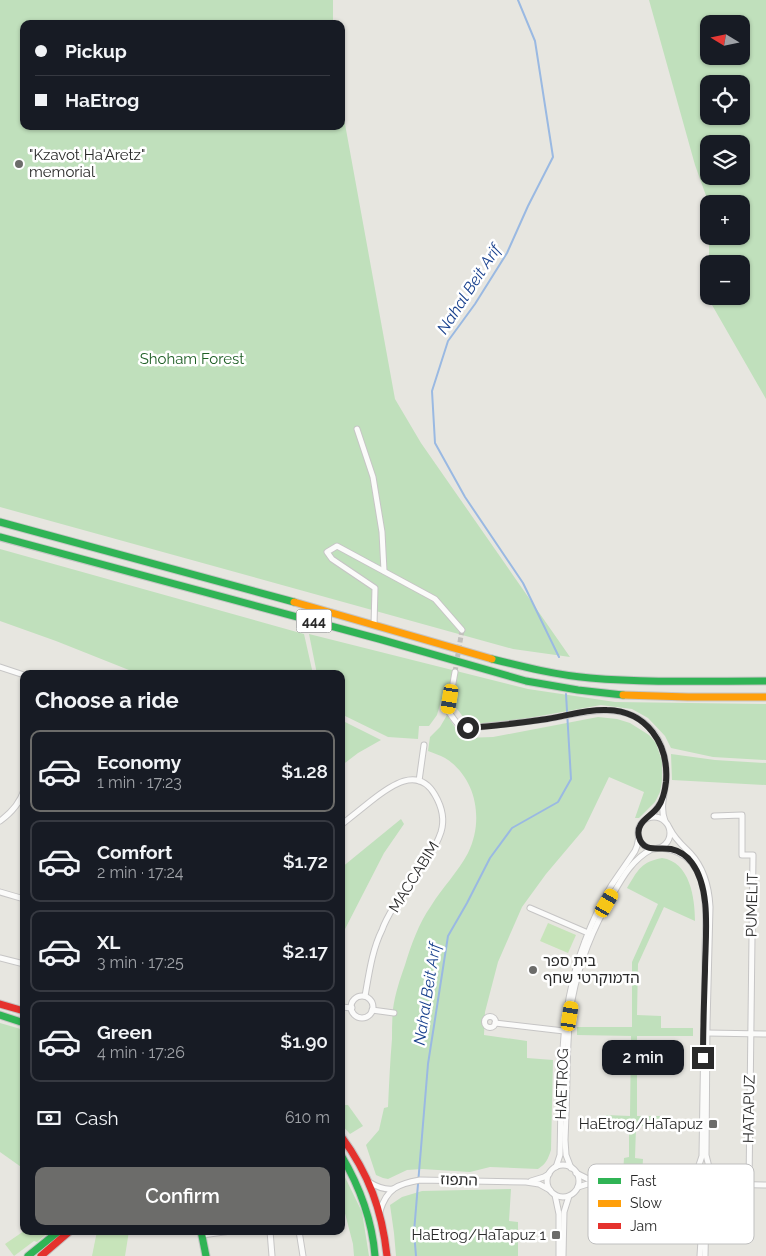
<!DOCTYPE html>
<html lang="en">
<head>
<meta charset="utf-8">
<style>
	:root { --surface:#171b24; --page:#20242c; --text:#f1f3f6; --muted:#9ea1a6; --line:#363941; --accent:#6c6c6a }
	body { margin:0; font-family:Raleway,"Noto Sans Hebrew",sans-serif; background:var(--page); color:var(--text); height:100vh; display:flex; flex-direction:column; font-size:19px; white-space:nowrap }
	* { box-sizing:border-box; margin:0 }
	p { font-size:16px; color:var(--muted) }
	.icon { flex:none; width:28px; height:28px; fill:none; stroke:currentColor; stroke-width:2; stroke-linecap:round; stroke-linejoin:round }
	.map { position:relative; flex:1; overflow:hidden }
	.side { position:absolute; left:20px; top:670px; width:325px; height:565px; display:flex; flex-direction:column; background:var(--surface); border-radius:10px; box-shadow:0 1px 4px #0004 }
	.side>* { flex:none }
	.top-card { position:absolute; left:20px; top:20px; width:325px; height:110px; border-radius:10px; box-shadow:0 1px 4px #0004; display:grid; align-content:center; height:110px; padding:0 15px; background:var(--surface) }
	.needle { width:32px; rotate:280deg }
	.tools { position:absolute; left:700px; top:15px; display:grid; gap:10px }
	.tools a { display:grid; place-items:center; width:50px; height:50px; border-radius:10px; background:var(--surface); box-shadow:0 1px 4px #0004; font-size:25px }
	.end { position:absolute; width:22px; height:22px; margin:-11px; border:6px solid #2a2a2a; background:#fff; box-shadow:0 0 0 2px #fff }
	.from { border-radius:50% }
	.bubble { position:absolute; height:35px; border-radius:10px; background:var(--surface); box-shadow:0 1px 4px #0004; font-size:16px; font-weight:600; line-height:35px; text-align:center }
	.car { position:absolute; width:15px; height:30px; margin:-15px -8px; border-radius:6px; box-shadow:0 0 4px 1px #0007; background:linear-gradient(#f5c518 24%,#345 0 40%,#f5c518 0 76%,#345 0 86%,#f5c518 0) }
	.top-card b { display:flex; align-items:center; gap:18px; height:48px; font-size:19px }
	.top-card b+b { border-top:1px solid var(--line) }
	.top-card i { width:12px; height:12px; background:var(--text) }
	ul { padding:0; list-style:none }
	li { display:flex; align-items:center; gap:15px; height:82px; margin:0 10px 8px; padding:0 5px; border:2px solid var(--line); border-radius:10px }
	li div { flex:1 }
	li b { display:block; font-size:19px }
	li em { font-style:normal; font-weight:600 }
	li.selected { border-color:var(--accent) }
	li>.icon { width:45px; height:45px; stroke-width:1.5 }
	h2 { padding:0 15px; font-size:22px; line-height:60px }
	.pay { display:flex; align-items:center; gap:12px; height:55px; padding:0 15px; font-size:19px }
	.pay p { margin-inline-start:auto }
	.primary-button { display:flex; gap:10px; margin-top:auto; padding:10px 15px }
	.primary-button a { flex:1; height:58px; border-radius:10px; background:var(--accent); color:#fff; font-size:20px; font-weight:600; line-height:58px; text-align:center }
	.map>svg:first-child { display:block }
</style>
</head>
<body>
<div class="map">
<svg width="766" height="1256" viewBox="0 0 766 1256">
	<rect width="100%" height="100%" fill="#e7e6e0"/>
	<!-- green -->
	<g fill="#c0e0bc" fill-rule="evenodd">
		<path d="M 0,0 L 333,0 L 333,24 L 24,24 L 24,126 L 341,126 L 341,102 L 395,399 L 421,443 L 570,657 L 513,649 L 0,507 Z"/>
		<path d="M 649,0 L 766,0 L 766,399 L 708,298 L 709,277 L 709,296 L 741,296 L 741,264 L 709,264 L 709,236 L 741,236 L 741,204 L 709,204 L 695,165 ZM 709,24 L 741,24 L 741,56 L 709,56 ZM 709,84 L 741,84 L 741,116 L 709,116 ZM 709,144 L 741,144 L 741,176 L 709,176 Z"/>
		<path d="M 0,549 L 304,634 L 313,674 L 139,674 L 56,641 L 0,621 Z"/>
		<path d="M 309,634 L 528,689 L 615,702 L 766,704 L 766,760 L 713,757 L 671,748 L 665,736 L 648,718 L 632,709 L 601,705 L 478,727 L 467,722 L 454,705 L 441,701 L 437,715 L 429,726 L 419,726 L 418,739 L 388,737 L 341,714 L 341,674 L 317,674 Z"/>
		<path d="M 447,715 L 460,735 L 464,738 L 493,737 L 598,717 L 617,719 L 630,723 L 649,735 L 656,743 L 662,761 L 662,781 L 660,792 L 655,802 L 639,818 L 635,818 L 644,792 L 609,777 L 584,829 L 546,874 L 522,907 L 498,962 L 485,1012 L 484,1035 L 527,1041 L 527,1058 L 553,1060 L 551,1150 C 548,1159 546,1164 538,1169 L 490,1167 L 470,1172 L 422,1169 L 407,1170 L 388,1179 L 383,1178 L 376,1175 L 366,1145 L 379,1130 L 384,1108 L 388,1107 C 389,1085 390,1062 392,1039 C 392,1029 392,1019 393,1009 C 395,994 400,979 405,965 C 411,945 419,923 431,906 C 442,888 458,872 468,853 C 484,821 477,778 445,758 C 440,755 433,753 428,751 L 430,737 L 440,727 Z"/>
		<path d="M 341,720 L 381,740 L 358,753 L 341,766 Z"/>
		<path d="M 671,754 L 715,760 L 766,763 L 766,785 L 672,780 Z"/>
		<path d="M 401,819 L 404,824 L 384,853 L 344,931 L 341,928 L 341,868 Z"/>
		<path d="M 662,858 C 690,862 695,898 695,921 L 664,907 L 638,964 L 637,1015 L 661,1016 L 661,1028 L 693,1028 L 693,1036 L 637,1036 L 637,1116 L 661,1116 L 660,1126 L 636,1126 L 635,1158 L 643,1159 L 642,1176 L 623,1175 L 624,1158 L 629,1157 L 629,1126 L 605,1125 L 606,1115 L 630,1116 L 631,1036 L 577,1035 L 577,1027 L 632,1027 L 632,962 L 658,904 L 627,888 C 638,870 641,862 662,858 Z"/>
		<path d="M 0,1023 L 24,1030 L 24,1169 L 0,1152 Z"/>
		<path d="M 341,1105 L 348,1105 L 363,1126 L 350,1134 L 341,1124 Z"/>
		<path d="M 341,1169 L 362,1212 L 369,1256 L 354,1256 L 353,1244 L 341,1198 Z"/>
		<path d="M 511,1189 L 509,1221 L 518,1222 L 518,1256 L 396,1256 L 394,1233 L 390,1205 L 402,1197 L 422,1191 Z"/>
	</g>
	<!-- pitch -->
	<g fill="#c7e4ba">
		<path d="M 548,923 L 576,935 L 568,953 L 540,941 Z"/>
		<path d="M 24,1231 L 50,1231 L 37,1242 L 34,1241 L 14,1256 L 5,1244 Z"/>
		<path d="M 97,1231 L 129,1231 L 125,1256 L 92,1256 Z"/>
	</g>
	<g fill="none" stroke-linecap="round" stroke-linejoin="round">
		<!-- stream -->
		<g stroke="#9ab9e2" stroke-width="2">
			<path d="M 518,0 L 535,41 L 553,157 L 528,206 L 507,253 L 475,304 L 448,341 L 432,391 L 435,443 L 465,497 L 523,583 L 559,657"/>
			<path d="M 416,1256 L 414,1232 L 428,1064 L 448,936 L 467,903 L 490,858 L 512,828 L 558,802 L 571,779 L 566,694"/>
		</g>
		<!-- street-tunnel -->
		<path stroke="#c1c0bc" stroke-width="5" stroke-dasharray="5 2.5" stroke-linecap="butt" d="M 455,672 L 462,630"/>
		<!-- street casing -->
		<g stroke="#c6c5c5" stroke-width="7">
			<g id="street">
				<path d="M 357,429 L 373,477 L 382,532 L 384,571"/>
				<path d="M 374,625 L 375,588 L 332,559 L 327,552 L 337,546 L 435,599 L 462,630"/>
				<path d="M 0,667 L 24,675"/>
				<path d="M 455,672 L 448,711 C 452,716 456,723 460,726 C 467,730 479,727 487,726 C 507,724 527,722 547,719 C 586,713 633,696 658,739 C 665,752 667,769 666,783 C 664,796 660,808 665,821"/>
				<path d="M 419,781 L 424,745"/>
				<path d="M 714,816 L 742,815 L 742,855 L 753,855 L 749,1185"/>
				<circle cx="654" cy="833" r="16"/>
				<path d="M 649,817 L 653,814 L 661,802"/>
				<path d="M 0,821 C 11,813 20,803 24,790"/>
				<path d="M 341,825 C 351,817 361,809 371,801 C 390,786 418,765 435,795 C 442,807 445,819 441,832 C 433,856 414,875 400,896 C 394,907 386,918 382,930 C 372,950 369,974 365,996"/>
				<path d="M 670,829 C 675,839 682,845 690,853 C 704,868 709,887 710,907 L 707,1024 L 706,1155 L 710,1171"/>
				<path d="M 658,848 C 712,850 706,910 705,948 C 705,973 704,997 704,1021"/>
				<path d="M 0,892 L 24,899"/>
				<path d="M 530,908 L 588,933"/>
				<path d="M 0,958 L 24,964"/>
				<circle cx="362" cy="1007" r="11"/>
				<path d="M 341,1007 L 352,1008"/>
				<path d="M 372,1010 L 394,1013"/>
				<circle cx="490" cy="1022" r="5.5"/>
				<path d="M 495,1023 L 564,1031"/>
				<path d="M 707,1033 L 766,1034"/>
				<circle cx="563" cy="1181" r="16"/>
				<path d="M 556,1167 L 560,1155 C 562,1083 558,1009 585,941 C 592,922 601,903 611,886 C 619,874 627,863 635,851 L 637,846 L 639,837"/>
				<path d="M 571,1168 L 566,1155 L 565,1140 C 566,1116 567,1092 567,1068 C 568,1045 568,1022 572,1000 C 579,963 594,926 613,894 C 623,876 633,859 652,849"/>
				<path d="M 697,1169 L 699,1165 L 702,1156 L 704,1030"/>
				<circle cx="701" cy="1185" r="16"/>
				<path d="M 576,1173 L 588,1179 L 598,1180 L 673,1181 L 688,1177"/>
				<path d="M 531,1181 L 544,1177 L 549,1174"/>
				<path d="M 369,1182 C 377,1187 384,1190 393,1189"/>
				<path d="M 717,1184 L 766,1185"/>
				<path d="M 665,1185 L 676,1185 L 686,1190"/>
				<path d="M 578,1187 L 591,1183 L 619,1184"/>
				<path d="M 555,1195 L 559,1214 L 559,1256"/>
				<path d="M 695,1199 C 704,1217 701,1237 700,1256"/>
				<path d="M 380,1211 C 387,1188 398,1184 420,1180 L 526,1182 L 539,1184 L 550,1190"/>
				<path d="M 270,1231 L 272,1256"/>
				<path d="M 299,1231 L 303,1256"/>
				<path d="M 202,1235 L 231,1231"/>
				<path d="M 563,1256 L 564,1212 L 569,1196"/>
				<path d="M 705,1256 L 706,1210 L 710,1198"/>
			</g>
		</g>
		<!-- fast casing -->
		<g stroke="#c6c5c5" stroke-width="9">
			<g id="fast">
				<path d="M 0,522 L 294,602"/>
				<path d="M 0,537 L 379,639 L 526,681 L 578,690 L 623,695"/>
				<path d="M 492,659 C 524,667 556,675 590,678 C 648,683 708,681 766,681"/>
				<path d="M 0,1015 L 24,1023"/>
				<path d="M 341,1155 C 360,1187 372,1219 375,1256"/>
				<path d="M 201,1231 L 206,1256"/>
				<path d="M 28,1256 L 59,1231"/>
			</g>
		</g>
		<!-- slow casing -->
		<g stroke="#c6c5c5" stroke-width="9">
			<g id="slow">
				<path d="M 294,602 L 492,659"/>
				<path d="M 623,695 L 688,697 L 766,697"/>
			</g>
		</g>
		<!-- jam casing -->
		<g stroke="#c6c5c5" stroke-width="9">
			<g id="jam">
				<path d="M 0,1004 L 24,1011"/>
				<path d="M 341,1136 C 369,1174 382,1210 387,1256"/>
				<path d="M 41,1256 L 70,1231"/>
			</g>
		</g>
		<!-- street -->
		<use href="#street" stroke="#fbfbfa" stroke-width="5"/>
		<!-- fast -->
		<use href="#fast" stroke="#30b455" stroke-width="7"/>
		<!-- slow -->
		<use href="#slow" stroke="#ff9f0a" stroke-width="7"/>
		<!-- jam -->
		<use href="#jam" stroke="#e5322d" stroke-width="7"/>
	</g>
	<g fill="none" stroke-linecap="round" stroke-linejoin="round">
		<!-- route -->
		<path stroke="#2a2a2a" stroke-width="6" d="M 468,728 C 494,726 520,723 547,719 C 566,716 587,709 607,710 C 647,711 669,744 666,782 C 665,791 663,800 658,807 C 651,817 635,822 639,837 C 643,853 659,847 671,849 C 680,851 687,856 692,863 C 712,890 705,939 705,971 C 704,1000 703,1029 703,1058"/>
	</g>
	<!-- markers -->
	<g fill="#6c6c6a" stroke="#fff" stroke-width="2">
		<circle cx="19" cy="164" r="5"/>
		<circle cx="533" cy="970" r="5"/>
		<rect x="708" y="1119" width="10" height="10" rx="2.5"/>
		<rect x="551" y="1230" width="10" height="10" rx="2.5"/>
	</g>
	<g text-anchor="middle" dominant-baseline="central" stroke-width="5" stroke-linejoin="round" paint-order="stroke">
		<!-- shield labels -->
		<rect fill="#fff" stroke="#6a6a6a" stroke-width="1" x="296.5" y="609.5" width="35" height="23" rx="4"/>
		<g font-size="14" font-weight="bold" fill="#2a2a2a">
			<text x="314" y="621">444</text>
		</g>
		<!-- poi labels -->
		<g font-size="15" fill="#2a2a2a" stroke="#fff" text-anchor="start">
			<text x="29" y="155">"Kzavot Ha'Aretz"<tspan x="29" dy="17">memorial</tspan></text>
			<text x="543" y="961">בית ספר<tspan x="543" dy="17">הדמוקרטי שחף</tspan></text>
			<text x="703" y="1124" text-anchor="end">HaEtrog/HaTapuz</text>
			<text x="546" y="1235" text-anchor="end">HaEtrog/HaTapuz 1</text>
		</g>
		<!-- park labels -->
		<g font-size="15" fill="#206027" stroke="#fff">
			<text x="192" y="359">Shoham Forest</text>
		</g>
		<!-- street labels -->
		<g font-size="15" fill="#2a2a2a" stroke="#fff">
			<text transform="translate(414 877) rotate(-58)">MACCABIM</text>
			<text transform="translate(752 905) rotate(-89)">PUMELIT</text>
			<text transform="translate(562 1084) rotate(-88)">HAETROG</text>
			<text transform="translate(749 1109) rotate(-89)">HATAPUZ</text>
			<text transform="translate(459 1180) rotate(2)">התפוז</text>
		</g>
		<!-- water labels -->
		<g font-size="16" font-style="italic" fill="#19418e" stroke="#fff">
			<text transform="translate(469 289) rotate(-57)">Nahal Beit Arif</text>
			<text transform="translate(427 994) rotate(-81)">Nahal Beit Arif</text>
		</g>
	</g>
	<!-- legend -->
	<rect x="588" y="1164" width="166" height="80" rx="8" fill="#fff" stroke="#bfbfbf" stroke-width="1"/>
	<rect x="598" y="1178" width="23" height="6" fill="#30b455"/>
	<rect x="598" y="1200" width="23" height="7" fill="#ff9f0a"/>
	<rect x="598" y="1223" width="23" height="6" fill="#e5322d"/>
	<g font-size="14" fill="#2a2a2a">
		<text x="630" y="1186">Fast</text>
		<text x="630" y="1208">Slow</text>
		<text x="630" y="1231">Jam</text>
	</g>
</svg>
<div class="tools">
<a><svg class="needle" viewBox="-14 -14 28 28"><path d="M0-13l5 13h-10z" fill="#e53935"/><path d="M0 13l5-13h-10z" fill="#9ea1a6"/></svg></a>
<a><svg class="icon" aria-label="locate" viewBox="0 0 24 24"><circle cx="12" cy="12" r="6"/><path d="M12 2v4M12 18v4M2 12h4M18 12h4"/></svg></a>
<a><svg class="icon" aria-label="layers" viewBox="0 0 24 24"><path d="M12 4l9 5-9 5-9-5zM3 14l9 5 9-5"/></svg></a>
<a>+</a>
<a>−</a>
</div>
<i class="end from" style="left:468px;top:728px"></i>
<i class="end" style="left:703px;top:1058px"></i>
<div class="bubble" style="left:602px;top:1040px;width:82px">2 min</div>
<i class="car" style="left:450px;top:699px;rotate:189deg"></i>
<i class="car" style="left:607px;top:903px;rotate:30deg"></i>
<i class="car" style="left:570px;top:1016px;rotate:9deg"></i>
<div class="top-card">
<b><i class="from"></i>Pickup</b>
<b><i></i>HaEtrog</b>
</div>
<section class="side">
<h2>Choose a ride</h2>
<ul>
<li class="selected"><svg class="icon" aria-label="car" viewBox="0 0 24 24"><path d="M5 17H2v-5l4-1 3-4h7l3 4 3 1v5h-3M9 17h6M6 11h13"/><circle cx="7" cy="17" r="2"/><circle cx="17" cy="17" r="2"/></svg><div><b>Economy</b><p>1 min · 17:23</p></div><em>$1.28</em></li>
<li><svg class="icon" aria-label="car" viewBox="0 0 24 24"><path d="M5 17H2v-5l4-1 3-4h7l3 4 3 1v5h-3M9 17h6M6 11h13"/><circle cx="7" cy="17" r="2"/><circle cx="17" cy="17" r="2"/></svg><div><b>Comfort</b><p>2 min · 17:24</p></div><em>$1.72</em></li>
<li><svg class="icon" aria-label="car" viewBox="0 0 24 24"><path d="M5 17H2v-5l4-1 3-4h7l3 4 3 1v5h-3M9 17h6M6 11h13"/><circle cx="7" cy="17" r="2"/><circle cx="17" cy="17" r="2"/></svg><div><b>XL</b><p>3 min · 17:25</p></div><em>$2.17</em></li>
<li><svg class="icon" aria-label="car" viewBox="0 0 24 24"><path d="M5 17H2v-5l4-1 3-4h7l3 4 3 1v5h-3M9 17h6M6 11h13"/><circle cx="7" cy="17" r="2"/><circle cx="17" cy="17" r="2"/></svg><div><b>Green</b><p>4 min · 17:26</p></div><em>$1.90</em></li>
</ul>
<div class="pay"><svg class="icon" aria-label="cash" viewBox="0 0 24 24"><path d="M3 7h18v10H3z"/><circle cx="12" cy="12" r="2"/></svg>Cash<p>610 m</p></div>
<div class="primary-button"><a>Confirm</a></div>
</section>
</div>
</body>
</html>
